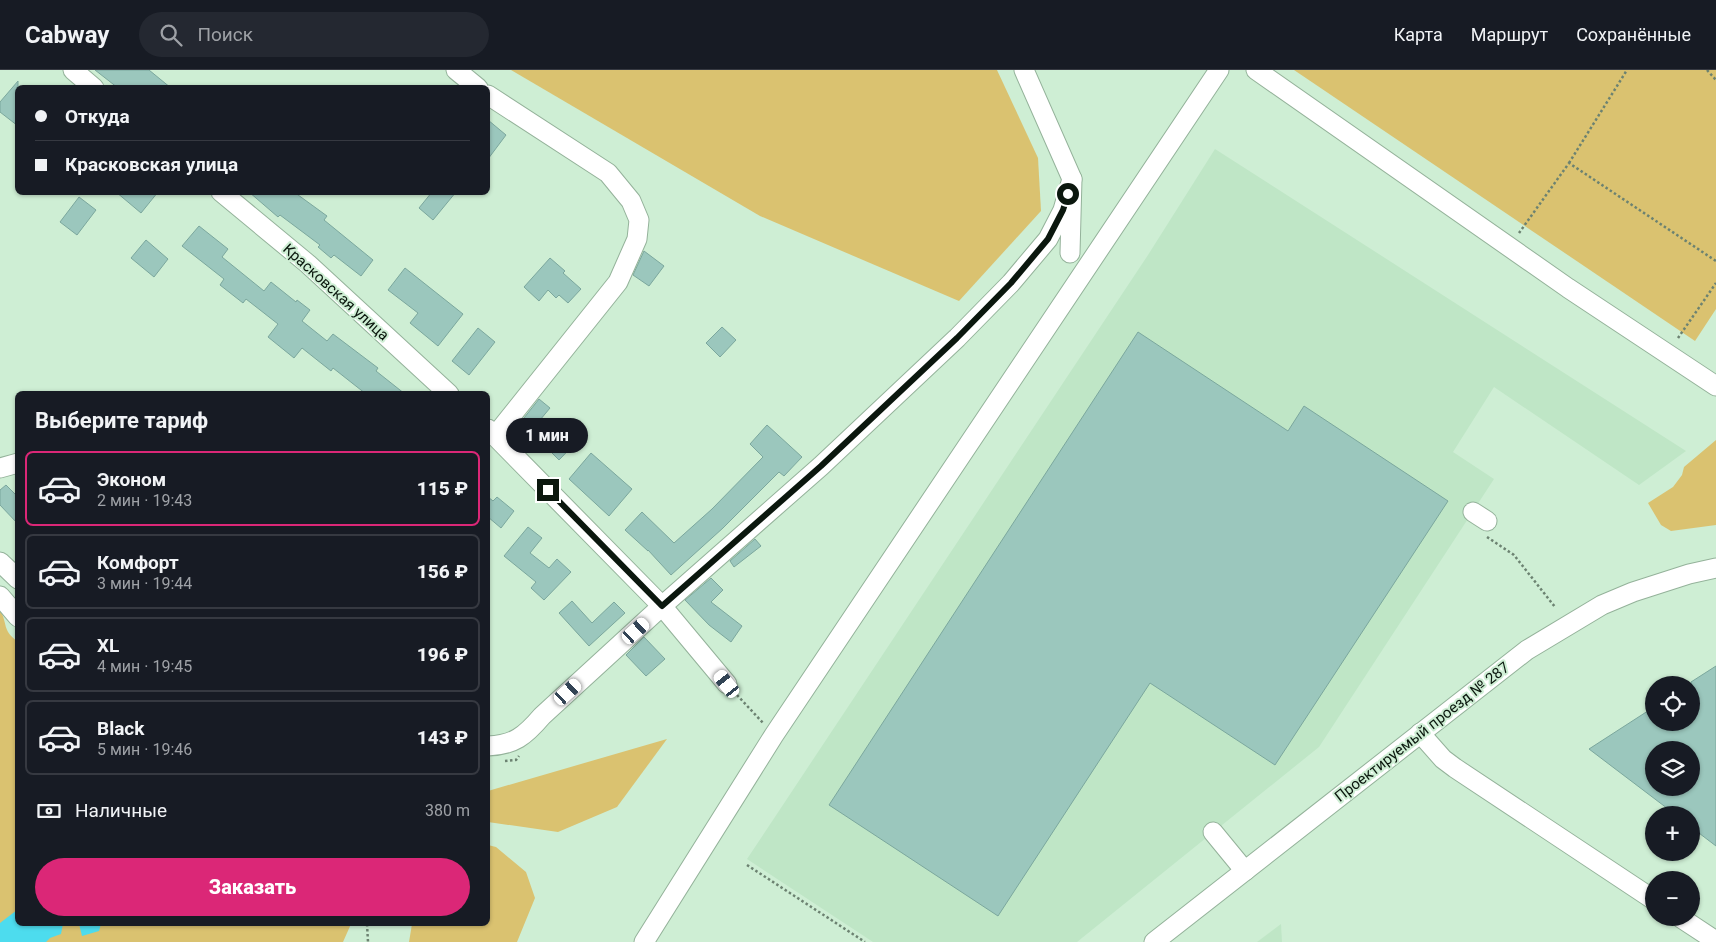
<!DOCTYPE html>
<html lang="ru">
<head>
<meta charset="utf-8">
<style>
	:root { --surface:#171b24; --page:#242831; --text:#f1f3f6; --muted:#9ea1a6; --line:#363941; --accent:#db2777 }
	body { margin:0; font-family:Roboto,sans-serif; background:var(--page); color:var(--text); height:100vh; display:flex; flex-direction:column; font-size:19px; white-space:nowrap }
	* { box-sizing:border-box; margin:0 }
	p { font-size:16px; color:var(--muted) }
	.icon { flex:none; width:28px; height:28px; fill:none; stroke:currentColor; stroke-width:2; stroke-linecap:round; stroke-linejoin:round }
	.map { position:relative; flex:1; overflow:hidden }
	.side { position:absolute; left:15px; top:321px; width:475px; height:535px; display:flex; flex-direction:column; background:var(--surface); border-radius:8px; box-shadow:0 1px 4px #0004 }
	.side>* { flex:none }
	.top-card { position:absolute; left:15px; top:15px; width:475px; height:110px; border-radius:8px; box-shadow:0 1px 4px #0004; display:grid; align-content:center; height:110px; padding:0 20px; background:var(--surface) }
	.tools { position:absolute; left:1645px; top:606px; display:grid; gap:10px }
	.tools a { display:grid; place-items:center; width:55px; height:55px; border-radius:50%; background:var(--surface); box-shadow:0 1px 4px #0004; font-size:25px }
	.end { position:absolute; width:22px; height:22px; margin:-11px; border:6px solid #0b170e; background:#fff; box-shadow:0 0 0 2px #fff }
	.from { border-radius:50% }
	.bubble { position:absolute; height:35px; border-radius:18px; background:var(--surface); box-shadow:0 1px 4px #0004; font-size:16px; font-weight:800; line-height:35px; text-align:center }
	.car { position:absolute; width:15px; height:30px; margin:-15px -8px; border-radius:6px; box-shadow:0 0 4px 1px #0007; background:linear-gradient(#fff 24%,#345 0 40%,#fff 0 76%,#345 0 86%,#fff 0) }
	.top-card b { display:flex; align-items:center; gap:18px; height:48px; font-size:19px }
	.top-card b+b { border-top:1px solid var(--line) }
	.top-card i { width:12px; height:12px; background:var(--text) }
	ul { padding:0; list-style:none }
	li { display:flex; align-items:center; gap:15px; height:75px; margin:0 10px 8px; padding:0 10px; border:2px solid var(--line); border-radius:8px }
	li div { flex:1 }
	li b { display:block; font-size:19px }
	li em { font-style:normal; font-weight:800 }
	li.active { border-color:var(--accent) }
	li>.icon { width:45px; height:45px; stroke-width:1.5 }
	h2 { padding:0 20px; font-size:22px; line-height:60px }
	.pay { display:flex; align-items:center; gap:12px; height:55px; padding:0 20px; font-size:19px }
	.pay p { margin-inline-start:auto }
	.action { display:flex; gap:10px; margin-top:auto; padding:10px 20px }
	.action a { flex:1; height:58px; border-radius:30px; background:var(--accent); color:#fff; font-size:20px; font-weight:800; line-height:58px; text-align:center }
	header { display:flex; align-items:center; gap:30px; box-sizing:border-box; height:70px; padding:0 25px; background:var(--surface); border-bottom:1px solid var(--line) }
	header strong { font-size:24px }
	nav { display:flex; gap:28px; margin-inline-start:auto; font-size:18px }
	.search { width:350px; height:45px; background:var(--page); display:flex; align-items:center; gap:12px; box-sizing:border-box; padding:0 18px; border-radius:28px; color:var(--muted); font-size:19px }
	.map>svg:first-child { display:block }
</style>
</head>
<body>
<header>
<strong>Cabway</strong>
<div class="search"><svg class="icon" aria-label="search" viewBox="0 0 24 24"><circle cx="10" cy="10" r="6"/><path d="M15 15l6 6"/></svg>Поиск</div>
<nav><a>Карта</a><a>Маршрут</a><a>Сохранённые</a></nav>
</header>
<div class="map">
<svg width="1716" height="872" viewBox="0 0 1716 872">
	<rect width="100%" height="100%" fill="#ceeed4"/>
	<!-- built -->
	<g fill="#bfe6c6">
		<path d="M 1215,79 L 1686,381 L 1639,415 L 1494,317 L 1453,382 L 1494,409 L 1319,677 L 1077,872 L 873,872 L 747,789 L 1148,185 Z"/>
		<path d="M 1281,854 L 1282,872 L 1257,872 Z"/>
	</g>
	<!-- green -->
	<g fill="#dac270">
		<path d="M 511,0 L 997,0 L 1038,88 L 1041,141 L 959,231 L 760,146 Z"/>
		<path d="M 1294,0 L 1716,0 L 1716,239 L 1695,271 Z"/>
		<path d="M 1716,370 L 1716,455 L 1671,461 L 1661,455 L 1648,433 L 1673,417 L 1682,405 L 1684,397 Z"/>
		<path d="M 0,540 C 8,554 2,560 17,571 L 18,854 L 351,854 L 343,872 L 0,872 Z"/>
		<path d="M 667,669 L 617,737 L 558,762 L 488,752 L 488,721 Z"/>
		<path d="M 488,775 L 496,777 L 526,802 L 535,828 L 517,872 L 409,872 L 412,854 L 488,854 Z"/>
	</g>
	<!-- water -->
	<g fill="#4ddcee">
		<path d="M 17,840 L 18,854 L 63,854 L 61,864 L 50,868 L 46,872 L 0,872 L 0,853 Z"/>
		<path d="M 79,854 L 101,854 L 99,861 L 82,866 Z"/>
	</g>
	<!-- building -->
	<g fill="#9bc7bd" stroke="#7ba79d" fill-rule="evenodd">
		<path d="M 95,0 L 149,0 L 171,18 L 118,18 Z"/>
		<path d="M 18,11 L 18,56 L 0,42 L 0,32 Z"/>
		<path d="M 488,50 L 506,65 L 488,89 Z"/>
		<path d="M 116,122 L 158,122 L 141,143 Z"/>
		<path d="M 249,122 L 294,122 L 327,146 L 324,150 L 373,190 L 361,206 L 334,185 L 331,188 L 318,177 L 320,175 L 280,145 L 278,147 Z"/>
		<path d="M 432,122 L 456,122 L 433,150 L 419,138 Z"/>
		<path d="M 79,127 L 96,140 L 77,165 L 60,152 Z"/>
		<path d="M 199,156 L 228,179 L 222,187 L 264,221 L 271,212 L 296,232 L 297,230 L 310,240 L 302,251 L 327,271 L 333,264 L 378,298 L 376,301 L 405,324 L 366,324 L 333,298 L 331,301 L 302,278 L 294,288 L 268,267 L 278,254 L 246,229 L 243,233 L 220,215 L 224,209 L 182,176 Z"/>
		<path d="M 146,170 L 168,189 L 154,207 L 131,188 Z"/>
		<path d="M 644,181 L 664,196 L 649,216 L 633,205 Z"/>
		<path d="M 550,188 L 565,201 L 563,203 L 581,219 L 568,233 L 559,225 L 556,228 L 548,220 L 539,231 L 524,217 Z"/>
		<path d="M 405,198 L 463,244 L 438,276 L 410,253 L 418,243 L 388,220 Z"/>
		<path d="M 722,257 L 736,270 L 720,287 L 706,273 Z"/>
		<path d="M 478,258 L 495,272 L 469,305 L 452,291 Z"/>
		<path d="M 1138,262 L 1288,361 L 1304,336 L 1448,431 L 1275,695 L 1150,613 L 998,846 L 829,735 Z"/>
		<path d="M 539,329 L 550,338 L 530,362 L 520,353 Z"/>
		<path d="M 570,349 L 585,363 L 559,390 L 545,376 Z"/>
		<path d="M 767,355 L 802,387 L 784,406 L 779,402 L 723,458 L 671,505 L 648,480 L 648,481 L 625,460 L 642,442 L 674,473 L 712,439 L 763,387 L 750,374 Z"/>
		<path d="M 591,383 L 632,419 L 609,446 L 569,409 Z"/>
		<path d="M 6,415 L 18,427 L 18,454 L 0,435 L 0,420 Z"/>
		<path d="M 488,427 L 493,431 L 497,427 L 514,441 L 501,458 L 488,447 Z"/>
		<path d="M 528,457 L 542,468 L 530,483 L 549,498 L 557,489 L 571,502 L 544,530 L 531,518 L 536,512 L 504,486 Z"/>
		<path d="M 755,469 L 761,476 L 734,497 L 730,491 Z"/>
		<path d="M 711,508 L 723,520 L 711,532 L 742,556 L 731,572 L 709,555 L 685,530 Z"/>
		<path d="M 572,531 L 592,553 L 614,532 L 625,543 L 589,576 L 559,543 Z"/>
		<path d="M 644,567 L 665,589 L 646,606 L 626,585 Z"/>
		<path d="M 1716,596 L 1716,776 L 1691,757 L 1691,745 L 1676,745 L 1589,679 L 1654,637 L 1654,652 L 1691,652 L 1691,612 ZM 1654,680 L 1691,680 L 1691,718 L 1654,718 Z"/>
	</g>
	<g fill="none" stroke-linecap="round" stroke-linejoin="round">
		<!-- minor casing -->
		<g stroke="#94b29a" stroke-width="21">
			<g id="minor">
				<path d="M 73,0 L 94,18"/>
				<path d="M 456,0 L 478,18"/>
				<path d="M 1024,0 L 1072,109 L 1070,183"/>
				<path d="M 1256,0 L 1568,218 L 1716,316"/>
				<path d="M 488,25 L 608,103 L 631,131 L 639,150 L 637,169 L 618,212 L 495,366"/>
				<path d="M 221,122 L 308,194 L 449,324"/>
				<path d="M 488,359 L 662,536 L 727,614"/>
				<path d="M 0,398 L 18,393"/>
				<path d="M 1473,442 L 1487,451"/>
				<path d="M 0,492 L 18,509"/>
				<path d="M 0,526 L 18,547"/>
				<path d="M 1420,663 L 1443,689 L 1455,698 L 1654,830"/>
				<path d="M 488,676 C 514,675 525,666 542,646 L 662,536 L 821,396 L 957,268 L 1011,213 L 1048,169 L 1063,140 L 1072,109"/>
				<path d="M 1213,762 L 1245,801"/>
				<path d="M 1681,848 L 1716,871"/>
				<path d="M 644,872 L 774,665 L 1219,0"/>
				<path d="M 1154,872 L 1527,580 L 1602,535 L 1633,522 L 1689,504 L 1716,498"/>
			</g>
		</g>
		<!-- path -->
		<g stroke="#6c8271" stroke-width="2.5" stroke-dasharray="2.5 2.5" stroke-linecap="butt">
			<path d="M 1707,0 L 1716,10"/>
			<path d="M 1569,93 L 1627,0"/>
			<path d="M 1519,163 L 1569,93 L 1716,191"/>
			<path d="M 1678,268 L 1716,213"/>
			<path d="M 1487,467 L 1514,485 L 1555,537"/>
			<path d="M 737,625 L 764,654"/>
			<path d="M 505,691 L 516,690 L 519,686"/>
			<path d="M 747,795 L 865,872"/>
			<path d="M 367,854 L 368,872"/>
		</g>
		<!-- minor -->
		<use href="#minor" stroke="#fff" stroke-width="19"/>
	</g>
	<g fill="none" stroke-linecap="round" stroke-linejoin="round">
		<!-- route -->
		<path stroke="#0b170e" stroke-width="6" d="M 548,420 L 662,536 L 821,396 L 957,268 L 1011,213 L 1048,169 L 1063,140 L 1068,124"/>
	</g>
	<g text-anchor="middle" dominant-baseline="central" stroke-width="4" stroke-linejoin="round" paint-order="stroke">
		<!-- street labels -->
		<g font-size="15" fill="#0b170e" stroke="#ceeed4">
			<text transform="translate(336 222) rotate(42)">Красковская улица</text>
			<text transform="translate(1422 662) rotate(-38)">Проектируемый проезд № 287</text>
		</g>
	</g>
</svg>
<div class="tools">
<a><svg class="icon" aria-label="locate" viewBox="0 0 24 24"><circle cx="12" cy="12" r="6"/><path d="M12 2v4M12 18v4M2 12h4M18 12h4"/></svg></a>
<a><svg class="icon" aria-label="layers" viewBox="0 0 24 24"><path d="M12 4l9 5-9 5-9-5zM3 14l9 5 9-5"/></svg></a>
<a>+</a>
<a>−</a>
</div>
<i class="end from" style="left:1068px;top:124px"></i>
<i class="end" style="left:548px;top:420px"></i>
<div class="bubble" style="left:506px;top:348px;width:82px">1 мин</div>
<i class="car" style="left:636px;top:561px;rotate:48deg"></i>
<i class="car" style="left:727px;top:614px;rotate:321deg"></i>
<i class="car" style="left:568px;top:622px;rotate:48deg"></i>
<div class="top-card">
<b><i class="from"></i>Откуда</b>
<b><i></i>Красковская улица</b>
</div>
<section class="side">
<h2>Выберите тариф</h2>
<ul>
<li class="active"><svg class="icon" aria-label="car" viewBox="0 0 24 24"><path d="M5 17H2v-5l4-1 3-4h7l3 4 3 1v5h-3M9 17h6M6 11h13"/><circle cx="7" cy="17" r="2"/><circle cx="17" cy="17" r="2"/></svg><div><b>Эконом</b><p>2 мин · 19:43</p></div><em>115 ₽</em></li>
<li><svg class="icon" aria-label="car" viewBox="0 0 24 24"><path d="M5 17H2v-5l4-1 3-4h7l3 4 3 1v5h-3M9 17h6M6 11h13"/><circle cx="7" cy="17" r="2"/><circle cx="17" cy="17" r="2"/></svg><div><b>Комфорт</b><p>3 мин · 19:44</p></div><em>156 ₽</em></li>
<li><svg class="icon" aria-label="car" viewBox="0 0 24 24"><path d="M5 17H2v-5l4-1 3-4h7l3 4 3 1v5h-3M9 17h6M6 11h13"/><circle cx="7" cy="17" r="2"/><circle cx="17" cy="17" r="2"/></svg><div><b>XL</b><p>4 мин · 19:45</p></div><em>196 ₽</em></li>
<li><svg class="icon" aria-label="car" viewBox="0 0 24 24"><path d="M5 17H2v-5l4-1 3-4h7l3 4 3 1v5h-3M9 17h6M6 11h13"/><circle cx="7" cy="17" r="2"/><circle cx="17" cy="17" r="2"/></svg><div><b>Black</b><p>5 мин · 19:46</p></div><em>143 ₽</em></li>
</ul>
<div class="pay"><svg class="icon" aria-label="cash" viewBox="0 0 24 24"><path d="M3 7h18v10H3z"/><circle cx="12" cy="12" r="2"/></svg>Наличные<p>380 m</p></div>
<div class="action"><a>Заказать</a></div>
</section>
</div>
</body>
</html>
